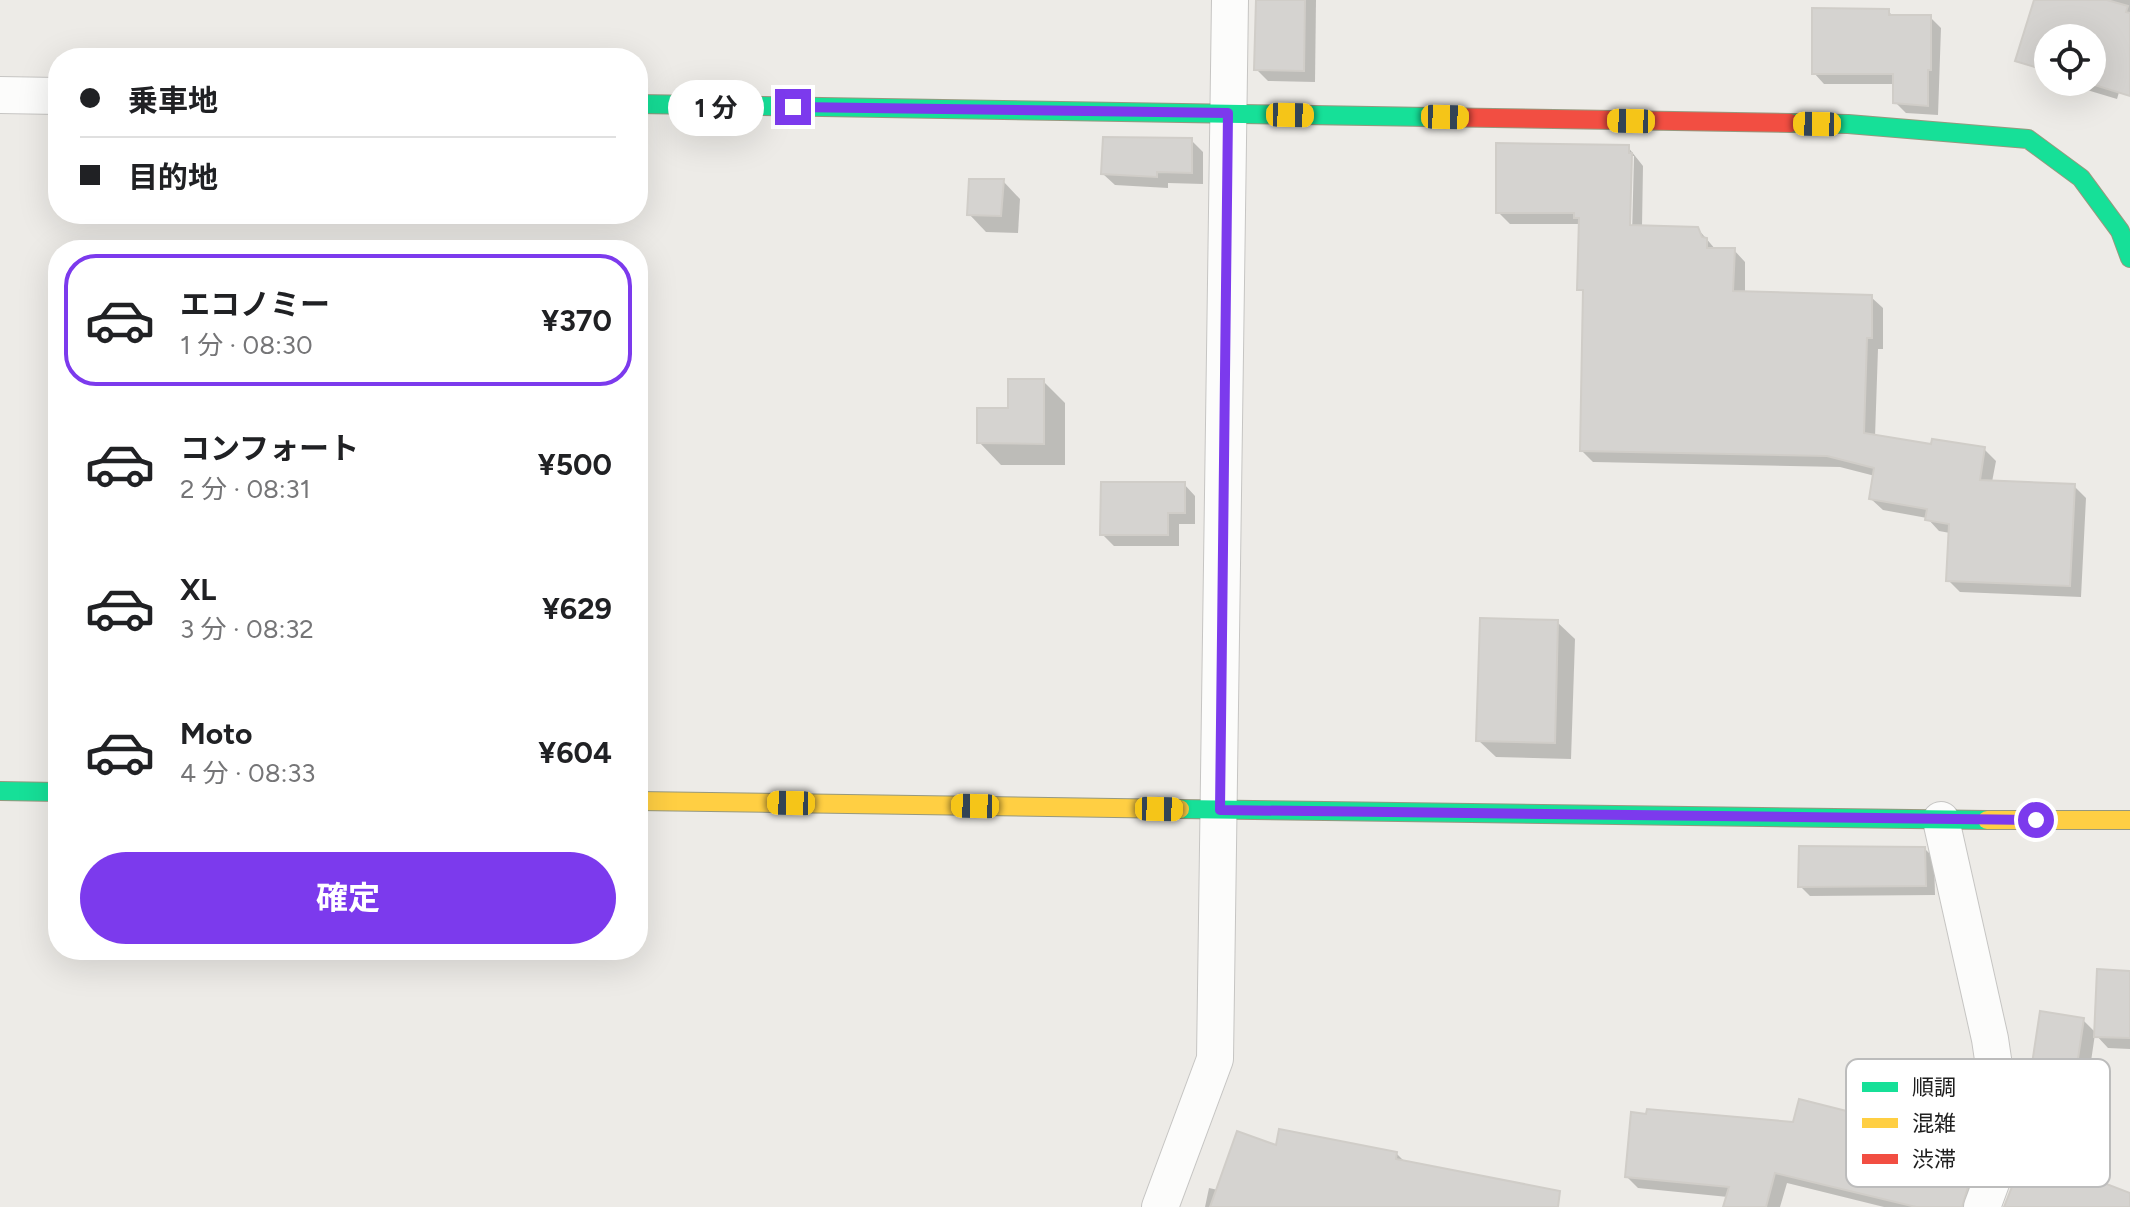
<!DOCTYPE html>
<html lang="ja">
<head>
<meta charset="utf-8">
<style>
	:root { --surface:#fff; --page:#f6f6f6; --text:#202124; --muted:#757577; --line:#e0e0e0; --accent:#7c3aed }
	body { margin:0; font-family:Figtree,"Noto Sans JP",sans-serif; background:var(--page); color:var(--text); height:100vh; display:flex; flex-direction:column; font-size:30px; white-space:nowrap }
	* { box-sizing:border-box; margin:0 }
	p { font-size:26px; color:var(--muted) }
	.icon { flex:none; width:44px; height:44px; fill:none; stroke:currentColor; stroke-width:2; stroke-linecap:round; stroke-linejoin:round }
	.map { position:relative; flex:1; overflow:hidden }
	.sheet { position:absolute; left:48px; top:240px; width:600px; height:720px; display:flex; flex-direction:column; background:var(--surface); border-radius:32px; box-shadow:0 8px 32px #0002 }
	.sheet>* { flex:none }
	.top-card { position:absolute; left:48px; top:48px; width:600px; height:176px; border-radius:32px; box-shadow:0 8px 32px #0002; display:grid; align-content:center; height:176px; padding:0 32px; background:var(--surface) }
	.fabs { position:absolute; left:2034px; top:24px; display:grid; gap:16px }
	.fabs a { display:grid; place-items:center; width:72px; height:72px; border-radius:50%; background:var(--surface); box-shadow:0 8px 32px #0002; font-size:40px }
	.end { position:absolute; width:36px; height:36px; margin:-18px; border:10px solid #7c3aed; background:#fff; box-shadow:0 0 0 4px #fff }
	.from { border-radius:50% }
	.bubble { position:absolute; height:56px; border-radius:28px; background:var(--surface); box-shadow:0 8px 32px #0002; font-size:26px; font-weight:700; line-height:56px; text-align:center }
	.car { position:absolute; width:24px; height:48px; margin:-24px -12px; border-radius:10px; box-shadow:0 0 6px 2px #0007; background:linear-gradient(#f5c518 24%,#345 0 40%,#f5c518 0 76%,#345 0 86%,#f5c518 0) }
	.top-card b { display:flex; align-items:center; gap:28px; height:76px; font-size:30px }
	.top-card b+b { border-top:2px solid var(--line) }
	.top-card i { width:20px; height:20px; background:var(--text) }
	ul { padding:14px 0 0; list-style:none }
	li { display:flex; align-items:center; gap:24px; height:132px; margin:0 16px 12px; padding:0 16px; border:4px solid transparent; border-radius:32px }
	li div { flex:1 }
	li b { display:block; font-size:30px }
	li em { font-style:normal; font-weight:700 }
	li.selected { border-color:var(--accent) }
	li>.icon { width:72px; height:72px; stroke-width:1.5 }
	.button { display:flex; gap:16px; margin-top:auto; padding:16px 32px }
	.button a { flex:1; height:92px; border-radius:48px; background:var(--accent); color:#fff; font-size:32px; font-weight:700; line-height:92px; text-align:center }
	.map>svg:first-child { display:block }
</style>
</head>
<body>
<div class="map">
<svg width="2130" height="1207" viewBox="0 0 2130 1207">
	<rect width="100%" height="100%" fill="#edebe7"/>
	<!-- shadow -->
	<g fill="#0003" fill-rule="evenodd">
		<path d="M 1258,0 L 1316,0 L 1315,82 L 1268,81 L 1256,69 Z"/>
		<path d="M 2036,0 L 2130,0 L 2130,56 L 2117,99 L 2077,87 L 2072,82 L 2092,82 L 2092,38 L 2048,38 L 2048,66 Z"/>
		<path d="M 1888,11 L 1894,17 L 1930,17 L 1941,28 L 1938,115 L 1906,113 L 1895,102 L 1895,84 L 1824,84 L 1814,73 Z"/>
		<path d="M 1191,140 L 1203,152 L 1203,184 L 1168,183 L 1168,188 L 1115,185 L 1103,174 Z"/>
		<path d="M 1628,147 L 1643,166 L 1642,227 L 1698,229 L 1716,250 L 1734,250 L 1745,262 L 1745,293 L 1871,297 L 1883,308 L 1883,349 L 1878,349 L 1875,437 L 1933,446 L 1984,449 L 1996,461 L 1992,482 L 2074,486 L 2086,498 L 2081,597 L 1960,592 L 1948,580 L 1950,533 L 1939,531 L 1927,518 L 1883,510 L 1871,499 L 1875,476 L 1840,467 L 1593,462 L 1582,451 L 1585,295 L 1580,289 L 1581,224 L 1510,224 L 1498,212 ZM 1630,156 L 1634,156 L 1632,235 L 1628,234 Z"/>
		<path d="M 1003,181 L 1020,199 L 1018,233 L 986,232 L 969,214 Z"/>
		<path d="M 1043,381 L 1065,403 L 1065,465 L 1001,465 L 979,442 Z"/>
		<path d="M 1184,484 L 1195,496 L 1195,524 L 1179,524 L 1179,546 L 1114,546 L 1102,534 Z"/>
		<path d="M 1557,622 L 1575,639 L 1571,759 L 1496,757 L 1478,740 Z"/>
		<path d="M 1925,849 L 1934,858 L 1935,895 L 1810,896 L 1800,886 Z"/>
		<path d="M 2130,973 L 2130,1049 L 2108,1048 L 2095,1034 L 2088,1082 L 2082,1082 L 2080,1094 L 2044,1088 L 2032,1076 L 2083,1020 L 2096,1033 Z"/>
		<path d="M 1277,1147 L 1396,1153 L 1406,1163 L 1518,1207 L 1205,1207 L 1209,1188 L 1218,1190 Z"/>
		<path d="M 1976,1147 L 1988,1159 L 1975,1207 L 1884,1207 L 1787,1183 L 1780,1207 L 1725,1207 L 1728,1197 L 1638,1188 L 1627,1177 Z"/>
	</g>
	<!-- building -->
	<g fill="#d5d3d0" stroke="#d0cdc8" stroke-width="2">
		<path d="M 1256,0 L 1305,0 L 1304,71 L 1254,70 Z"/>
		<path d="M 2034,0 L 2107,0 L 2128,6 L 2126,12 L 2130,13 L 2130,96 L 2085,82 L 2092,82 L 2092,38 L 2048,38 L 2048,71 L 2015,61 Z"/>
		<path d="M 1812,8 L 1889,9 L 1889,15 L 1931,15 L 1931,70 L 1928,70 L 1928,106 L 1893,103 L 1893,74 L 1812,74 Z"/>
		<path d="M 1103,137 L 1192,138 L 1192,173 L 1157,172 L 1157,177 L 1101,174 Z"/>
		<path d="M 1496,143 L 1629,145 L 1629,153 L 1632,153 L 1630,225 L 1698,227 L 1702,237 L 1707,238 L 1707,248 L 1735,248 L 1733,291 L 1872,295 L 1872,338 L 1867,338 L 1864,433 L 1931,444 L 1932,439 L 1985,447 L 1980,480 L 2075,484 L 2070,586 L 1946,581 L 1949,524 L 1925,520 L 1927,509 L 1869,499 L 1874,468 L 1827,456 L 1580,451 L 1583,290 L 1577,290 L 1579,218 L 1574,218 L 1574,213 L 1496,213 Z"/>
		<path d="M 969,179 L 1004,179 L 1001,216 L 967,215 Z"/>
		<path d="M 1008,379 L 1044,379 L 1044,444 L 977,443 L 977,408 L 1008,408 Z"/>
		<path d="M 1101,482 L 1185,482 L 1185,513 L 1168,513 L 1168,535 L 1100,535 Z"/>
		<path d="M 1480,618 L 1558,620 L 1555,743 L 1476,741 Z"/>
		<path d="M 1799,846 L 1925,847 L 1926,886 L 1798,887 Z"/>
		<path d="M 2097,969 L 2130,971 L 2130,1038 L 2094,1037 Z"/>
		<path d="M 2040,1011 L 2084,1018 L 2076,1072 L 2070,1071 L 2069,1083 L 2030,1077 Z"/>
		<path d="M 1799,1099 L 1898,1124 L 1900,1117 L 1977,1145 L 1974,1167 L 1962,1207 L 1916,1207 L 1775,1173 L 1766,1207 L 1723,1207 L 1729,1187 L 1625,1177 L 1631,1112 L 1646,1114 L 1647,1109 L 1793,1122 Z"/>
		<path d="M 1279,1129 L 1397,1152 L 1396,1159 L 1560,1191 L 1558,1207 L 1210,1207 L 1237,1131 L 1276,1145 Z"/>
		<path d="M 2018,1158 L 2058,1173 L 2060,1166 L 2130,1193 L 2130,1207 L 2004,1207 L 2015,1179 Z"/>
	</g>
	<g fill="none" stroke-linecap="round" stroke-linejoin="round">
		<!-- street casing -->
		<g stroke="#c6c5c3" stroke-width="38">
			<g id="street">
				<path d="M 0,95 L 58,96"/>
				<path d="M 1941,820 L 1990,1039 L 2002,1120 L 1995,1172 L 1982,1207"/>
				<path d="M 1160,1207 L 1215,1059 L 1230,0"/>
			</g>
		</g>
		<!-- fast casing -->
		<g stroke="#96987e" stroke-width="20">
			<g id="fast">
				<path d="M 638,104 L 1430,117"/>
				<path d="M 1791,123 L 1848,124 L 2028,139 L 2081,178 L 2120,231 L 2130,258"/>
				<path d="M 0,791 L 58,792"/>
				<path d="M 1180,809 L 1987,820"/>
			</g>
		</g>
		<!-- slow casing -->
		<g stroke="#96987e" stroke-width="20">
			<g id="slow">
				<path d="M 638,801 L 1180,809"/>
				<path d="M 1987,820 L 2130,820"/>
			</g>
		</g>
		<!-- jam casing -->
		<g stroke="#96987e" stroke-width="20">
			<path id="jam" d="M 1430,117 L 1791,123"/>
		</g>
		<!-- street -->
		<use href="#street" stroke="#fcfcfb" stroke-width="36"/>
		<!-- fast -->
		<use href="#fast" stroke="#16e098" stroke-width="18"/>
		<!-- slow -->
		<use href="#slow" stroke="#ffcf43" stroke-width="18"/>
		<!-- jam -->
		<use href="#jam" stroke="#f24e42" stroke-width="18"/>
	</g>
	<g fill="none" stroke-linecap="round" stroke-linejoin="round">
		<!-- route -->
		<path stroke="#7c3aed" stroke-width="10" d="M 793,107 L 1228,113 L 1220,810 L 2036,820"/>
	</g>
	<!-- legend -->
	<rect x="1846" y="1059" width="264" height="128" rx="12" fill="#fff" stroke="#bcbcbc" stroke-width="2"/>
	<rect x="1862" y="1082" width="36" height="10" fill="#16e098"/>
	<rect x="1862" y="1118" width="36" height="10" fill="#ffcf43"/>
	<rect x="1862" y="1154" width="36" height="10" fill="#f24e42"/>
	<g font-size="22" fill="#1f1f1f">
		<text x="1912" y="1095">順調</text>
		<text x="1912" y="1131">混雑</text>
		<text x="1912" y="1167">渋滞</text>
	</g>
</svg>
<div class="fabs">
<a><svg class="icon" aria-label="locate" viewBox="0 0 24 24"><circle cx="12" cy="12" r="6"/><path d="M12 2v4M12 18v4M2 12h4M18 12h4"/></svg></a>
</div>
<i class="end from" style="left:2036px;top:820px"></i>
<i class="end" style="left:793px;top:107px"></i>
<div class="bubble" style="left:668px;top:80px;width:96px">1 分</div>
<i class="car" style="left:1290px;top:115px;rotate:91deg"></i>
<i class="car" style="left:1445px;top:117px;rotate:91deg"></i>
<i class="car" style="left:1631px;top:121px;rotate:271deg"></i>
<i class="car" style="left:1817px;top:124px;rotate:271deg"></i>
<i class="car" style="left:791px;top:803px;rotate:271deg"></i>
<i class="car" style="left:975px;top:806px;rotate:271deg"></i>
<i class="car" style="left:1159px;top:809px;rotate:91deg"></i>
<div class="top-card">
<b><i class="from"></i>乗車地</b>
<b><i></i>目的地</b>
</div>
<section class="sheet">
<ul>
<li class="selected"><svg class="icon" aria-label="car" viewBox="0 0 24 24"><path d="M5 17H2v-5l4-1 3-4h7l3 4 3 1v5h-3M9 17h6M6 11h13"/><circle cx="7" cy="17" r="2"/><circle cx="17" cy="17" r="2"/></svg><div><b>エコノミー</b><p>1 分 · 08:30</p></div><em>¥370</em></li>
<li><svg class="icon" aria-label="car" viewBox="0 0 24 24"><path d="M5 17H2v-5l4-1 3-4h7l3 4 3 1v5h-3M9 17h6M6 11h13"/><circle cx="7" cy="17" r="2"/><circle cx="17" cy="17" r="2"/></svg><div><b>コンフォート</b><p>2 分 · 08:31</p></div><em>¥500</em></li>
<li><svg class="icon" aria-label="car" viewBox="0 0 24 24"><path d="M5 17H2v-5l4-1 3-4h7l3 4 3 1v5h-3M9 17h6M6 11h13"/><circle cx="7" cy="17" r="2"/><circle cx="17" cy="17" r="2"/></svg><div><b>XL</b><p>3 分 · 08:32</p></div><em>¥629</em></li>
<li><svg class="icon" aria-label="car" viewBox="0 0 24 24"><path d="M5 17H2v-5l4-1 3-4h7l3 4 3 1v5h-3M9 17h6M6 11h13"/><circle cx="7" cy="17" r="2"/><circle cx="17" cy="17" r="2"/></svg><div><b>Moto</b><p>4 分 · 08:33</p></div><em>¥604</em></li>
</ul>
<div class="button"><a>確定</a></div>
</section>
</div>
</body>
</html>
